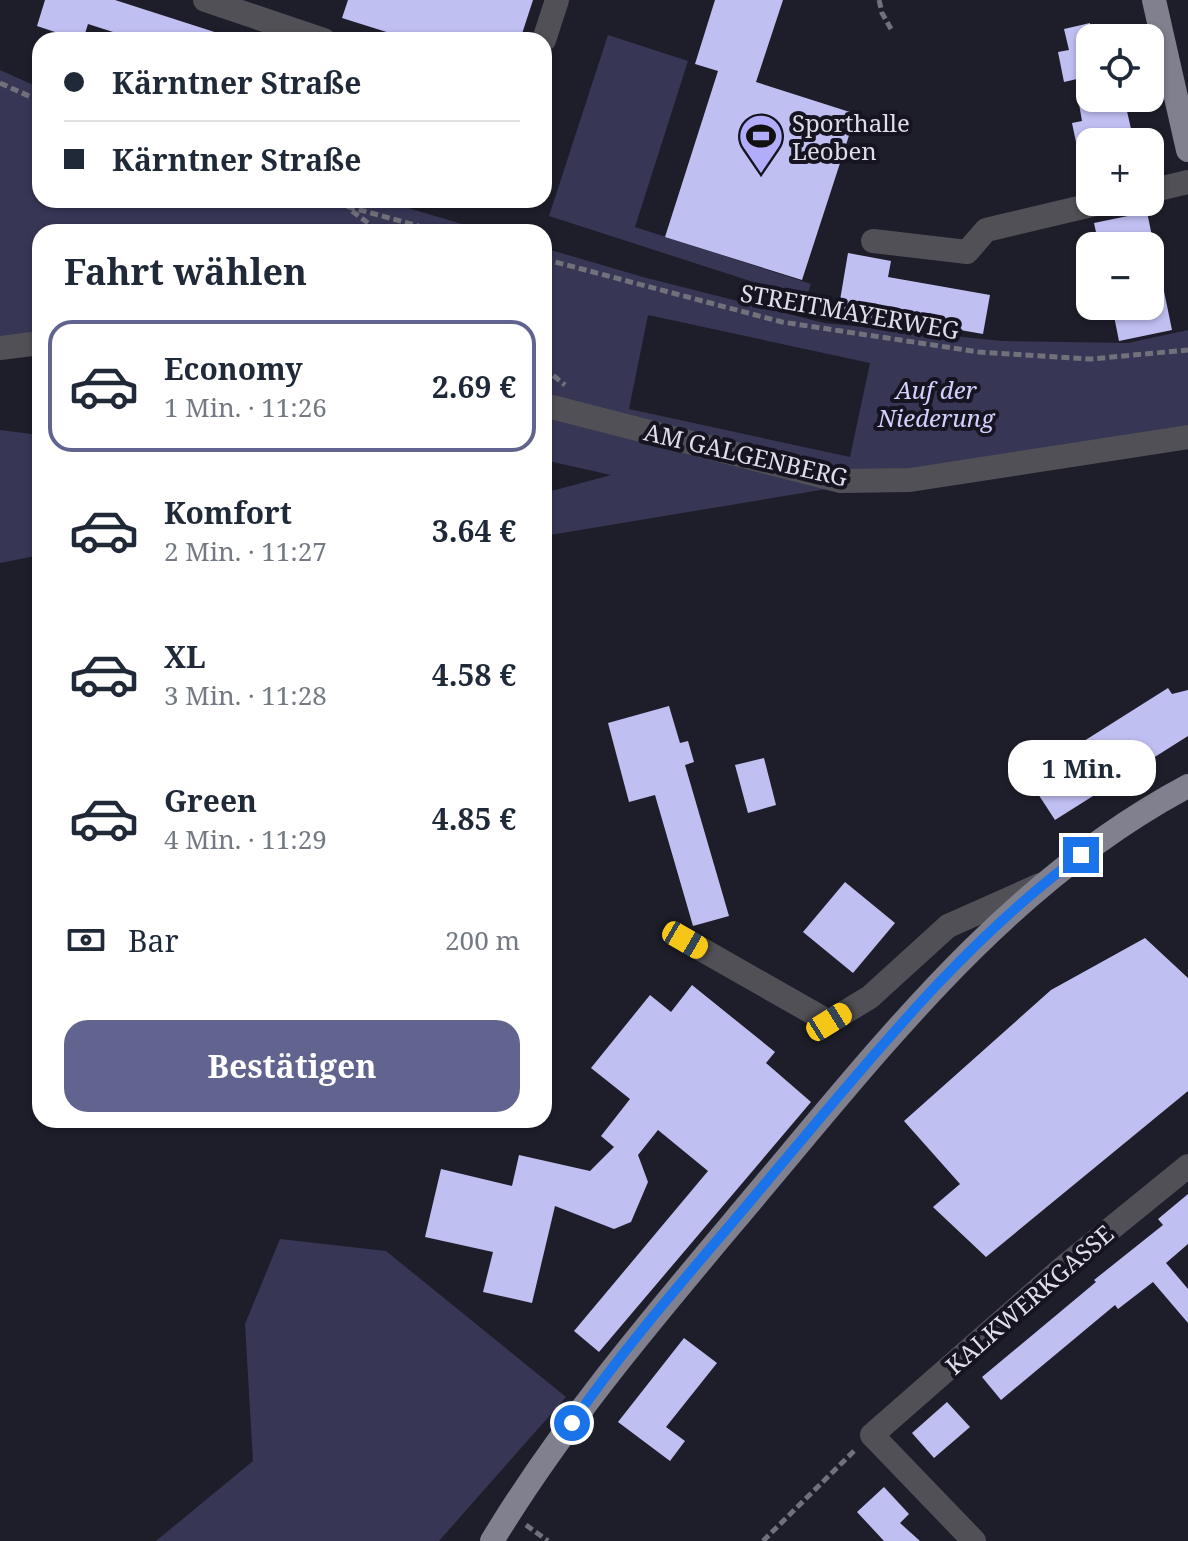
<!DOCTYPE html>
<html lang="de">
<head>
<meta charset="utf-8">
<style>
	:root { --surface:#fff; --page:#f2f2f3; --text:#1f2937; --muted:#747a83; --line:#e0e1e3; --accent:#61648f }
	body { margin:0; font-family:"Noto Serif",serif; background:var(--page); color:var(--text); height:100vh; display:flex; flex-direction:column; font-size:30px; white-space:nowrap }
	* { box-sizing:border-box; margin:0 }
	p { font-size:26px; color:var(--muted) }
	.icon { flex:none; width:44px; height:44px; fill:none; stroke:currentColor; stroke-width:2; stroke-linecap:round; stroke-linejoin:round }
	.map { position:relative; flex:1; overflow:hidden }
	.panel { position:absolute; left:32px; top:224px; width:520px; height:904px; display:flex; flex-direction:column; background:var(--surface); border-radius:24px; box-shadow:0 2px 6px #0004 }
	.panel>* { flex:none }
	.top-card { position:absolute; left:32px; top:32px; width:520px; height:176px; border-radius:24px; box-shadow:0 2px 6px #0004; display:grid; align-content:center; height:176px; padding:0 32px; background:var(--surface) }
	.controls { position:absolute; left:1076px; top:24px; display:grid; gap:16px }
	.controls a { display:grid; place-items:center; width:88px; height:88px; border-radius:16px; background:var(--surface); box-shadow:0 2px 6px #0004; font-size:40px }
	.end { position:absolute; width:36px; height:36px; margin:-18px; border:10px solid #1a73e8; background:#fff; box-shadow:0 0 0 4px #fff }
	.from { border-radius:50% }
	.bubble { position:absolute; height:56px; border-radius:24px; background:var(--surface); box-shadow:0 2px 6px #0004; font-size:26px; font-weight:700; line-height:56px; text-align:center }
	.car { position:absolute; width:24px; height:48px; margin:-24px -12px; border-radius:10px; box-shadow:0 0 6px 2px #0007; background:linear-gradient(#f5c518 24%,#345 0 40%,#f5c518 0 76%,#345 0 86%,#f5c518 0) }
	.top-card b { display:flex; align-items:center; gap:28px; height:76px; font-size:30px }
	.top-card b+b { border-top:2px solid var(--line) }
	.top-card i { width:20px; height:20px; background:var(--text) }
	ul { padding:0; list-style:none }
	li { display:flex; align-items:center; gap:24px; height:132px; margin:0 16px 12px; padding:0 16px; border:4px solid transparent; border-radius:24px }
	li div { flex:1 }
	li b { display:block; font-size:30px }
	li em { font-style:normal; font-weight:700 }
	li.on { border-color:var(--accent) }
	li>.icon { width:72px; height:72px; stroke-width:1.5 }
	h2 { padding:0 32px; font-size:36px; line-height:96px }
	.pay { display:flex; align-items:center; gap:20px; height:88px; padding:0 32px; font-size:30px }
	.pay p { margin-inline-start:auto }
	.primary-button { display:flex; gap:16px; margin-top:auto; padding:16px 32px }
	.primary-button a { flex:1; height:92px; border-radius:24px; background:var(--accent); color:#fff; font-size:32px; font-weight:700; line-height:92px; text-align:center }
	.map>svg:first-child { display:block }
</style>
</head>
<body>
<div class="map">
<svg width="1188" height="1541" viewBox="0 0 1188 1541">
	<rect width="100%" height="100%" fill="#1e1e2a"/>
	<!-- green -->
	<g fill="#373655" fill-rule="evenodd">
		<path d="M 608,35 L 688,61 L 635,227 L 811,284 L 806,299 L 549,216 Z"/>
		<path d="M 0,70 L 40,88 L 40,200 L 381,200 L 489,232 L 40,232 L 40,350 L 0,341 Z"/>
		<path d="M 544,248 L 643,277 L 824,323 L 1002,341 L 1128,343 L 1188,330 L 1188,429 L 544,536 L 544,493 L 611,475 L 544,460 ZM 648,315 L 870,363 L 850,457 L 629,409 Z"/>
		<path d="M 0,430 L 40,435 L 40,555 L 0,563 Z"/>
		<path d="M 280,1239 L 386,1251 L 566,1397 L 439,1541 L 156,1541 L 253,1461 L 245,1324 Z"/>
	</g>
	<!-- building -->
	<g fill="#c0bff2">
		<path d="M 45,0 L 115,0 L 227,36 L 227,40 L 138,40 L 88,24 L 83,40 L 79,40 L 37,26 Z"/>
		<path d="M 348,0 L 533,0 L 520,40 L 412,40 L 342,18 Z"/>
		<path d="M 715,0 L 783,0 L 756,82 L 856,114 L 802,280 L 665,237 L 718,71 L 695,64 Z"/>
		<path d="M 1090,23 L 1090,76 L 1064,82 L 1058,52 L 1069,50 L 1064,29 Z"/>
		<path d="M 1078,98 L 1124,98 L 1134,142 L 1076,142 L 1072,123 L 1082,121 Z"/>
		<path d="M 1147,212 L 1154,246 L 1099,246 L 1094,223 Z"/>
		<path d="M 848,253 L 891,261 L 888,277 L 990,295 L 983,334 L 881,316 L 880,319 L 838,312 Z"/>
		<path d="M 1159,267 L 1172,330 L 1119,341 L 1112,306 L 1150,306 L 1150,268 Z"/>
		<path d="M 1168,688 L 1172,694 L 1188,690 L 1188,736 L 1055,820 L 1027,777 Z"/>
		<path d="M 669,706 L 680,743 L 688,741 L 694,762 L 685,765 L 729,916 L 693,926 L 655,795 L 629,802 L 608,723 Z"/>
		<path d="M 764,758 L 776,805 L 748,813 L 735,765 Z"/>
		<path d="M 845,882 L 895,923 L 853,973 L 803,932 Z"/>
		<path d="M 1145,938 L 1188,978 L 1188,1091 L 986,1257 L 933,1207 L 960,1184 L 904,1121 L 1051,990 Z"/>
		<path d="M 692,985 L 775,1052 L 766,1063 L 811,1102 L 599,1352 L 574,1331 L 708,1171 L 658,1130 L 638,1155 L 648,1182 L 631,1222 L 614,1229 L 555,1206 L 532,1303 L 483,1292 L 493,1252 L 425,1237 L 441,1169 L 512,1186 L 519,1155 L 590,1171 L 614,1147 L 601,1136 L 630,1099 L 591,1068 L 650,995 L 671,1012 Z"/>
		<path d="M 1188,1194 L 1188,1244 L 1166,1263 L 1188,1289 L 1188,1323 L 1153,1282 L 1118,1309 L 1115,1305 L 1001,1400 L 982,1377 L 1096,1282 L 1094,1280 L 1163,1225 L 1158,1219 Z"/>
		<path d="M 684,1338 L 717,1363 L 666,1427 L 685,1441 L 670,1461 L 618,1422 Z"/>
		<path d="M 947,1402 L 970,1427 L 934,1458 L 912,1433 Z"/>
		<path d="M 884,1487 L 909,1514 L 900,1523 L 920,1541 L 884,1541 L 857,1512 Z"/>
	</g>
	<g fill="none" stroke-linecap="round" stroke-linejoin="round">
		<!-- path -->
		<g stroke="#71717c" stroke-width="5" stroke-dasharray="8 4" stroke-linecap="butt">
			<path d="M 879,0 L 882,13 L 891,29"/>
			<path d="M 0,83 L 40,101"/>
			<path d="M 324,200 L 440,232"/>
			<path d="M 352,211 L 380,232"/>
			<path d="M 544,259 L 782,322 L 979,352 L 1091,359 L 1188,350"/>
			<path d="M 544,368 L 565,385"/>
			<path d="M 526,1525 L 548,1541"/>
			<path d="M 763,1541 L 856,1449"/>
		</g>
		<!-- minor -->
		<g stroke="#505056" stroke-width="24">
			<path d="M 205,0 L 324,40"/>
			<path d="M 544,40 L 557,0"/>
			<path d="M 1150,191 L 1188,182"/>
			<path d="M 873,241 L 967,252 L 986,230 L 1104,202"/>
			<path d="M 0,348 L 40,343"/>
			<path d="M 544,405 L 841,481 L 910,480 L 1188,437"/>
			<path d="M 685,940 L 829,1022 L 870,997 L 948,926 L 1040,885"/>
			<path d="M 974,1541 L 872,1435 L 1065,1266 L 1188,1166"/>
		</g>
		<!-- major -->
		<g stroke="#80808e" stroke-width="24">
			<path d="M 1154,0 L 1188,150"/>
			<path d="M 492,1541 C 567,1417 663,1306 756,1195 C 884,1043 1009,881 1188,786"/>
		</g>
	</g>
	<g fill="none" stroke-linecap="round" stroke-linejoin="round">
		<!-- route -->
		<path stroke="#1a73e8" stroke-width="10" d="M 572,1423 C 634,1333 709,1252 778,1168 C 872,1057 963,942 1081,855"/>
	</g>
	<!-- icons -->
	<defs>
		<g id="stadium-pin" transform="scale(2.3)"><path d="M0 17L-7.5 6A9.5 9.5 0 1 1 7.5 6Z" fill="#b1adfa" stroke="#151420"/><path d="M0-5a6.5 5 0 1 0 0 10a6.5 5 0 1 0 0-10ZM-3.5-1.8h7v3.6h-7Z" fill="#111"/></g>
	</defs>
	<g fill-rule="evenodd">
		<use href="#stadium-pin" x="761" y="136"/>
	</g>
	<g text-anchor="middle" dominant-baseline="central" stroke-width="8" stroke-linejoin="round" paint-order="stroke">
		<!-- poi labels -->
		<g font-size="24" fill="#dedee7" stroke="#151420" text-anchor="start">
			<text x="792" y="122">Sporthalle<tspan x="792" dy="28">Leoben</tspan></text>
		</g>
		<!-- street labels -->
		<g font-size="24" fill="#dedee7" stroke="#151420">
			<text transform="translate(850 311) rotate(10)">STREITMAYERWEG</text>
			<text transform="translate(746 454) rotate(13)">AM GALGENBERG</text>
			<text transform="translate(1029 1299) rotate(-41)">KALKWERKGASSE</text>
		</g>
		<!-- park labels -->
		<g font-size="24" font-style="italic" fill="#d2d1fe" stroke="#151420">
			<text x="936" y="389">Auf der<tspan x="936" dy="28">Niederung</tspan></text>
		</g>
	</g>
</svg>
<div class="controls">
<a><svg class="icon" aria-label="locate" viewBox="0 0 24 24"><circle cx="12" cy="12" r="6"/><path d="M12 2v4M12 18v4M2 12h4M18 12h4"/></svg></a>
<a>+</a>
<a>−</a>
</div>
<i class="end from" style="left:572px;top:1423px"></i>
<i class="end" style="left:1081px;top:855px"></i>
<div class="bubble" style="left:1008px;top:740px;width:148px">1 Min.</div>
<i class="car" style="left:685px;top:940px;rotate:120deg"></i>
<i class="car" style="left:829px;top:1022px;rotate:58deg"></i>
<div class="top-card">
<b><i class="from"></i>Kärntner Straße</b>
<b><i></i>Kärntner Straße</b>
</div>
<section class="panel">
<h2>Fahrt wählen</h2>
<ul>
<li class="on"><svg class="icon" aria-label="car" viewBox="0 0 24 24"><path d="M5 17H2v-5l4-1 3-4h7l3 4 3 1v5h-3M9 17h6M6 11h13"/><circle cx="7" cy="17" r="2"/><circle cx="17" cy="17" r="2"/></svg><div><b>Economy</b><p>1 Min. · 11:26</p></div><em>2.69 €</em></li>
<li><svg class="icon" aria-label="car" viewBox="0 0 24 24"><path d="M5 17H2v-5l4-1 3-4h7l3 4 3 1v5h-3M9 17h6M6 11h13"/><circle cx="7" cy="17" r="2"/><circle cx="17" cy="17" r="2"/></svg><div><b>Komfort</b><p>2 Min. · 11:27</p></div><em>3.64 €</em></li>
<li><svg class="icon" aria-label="car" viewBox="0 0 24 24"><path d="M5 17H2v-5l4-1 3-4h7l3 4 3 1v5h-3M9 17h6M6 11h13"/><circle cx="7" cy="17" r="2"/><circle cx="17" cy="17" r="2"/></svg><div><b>XL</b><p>3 Min. · 11:28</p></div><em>4.58 €</em></li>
<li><svg class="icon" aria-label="car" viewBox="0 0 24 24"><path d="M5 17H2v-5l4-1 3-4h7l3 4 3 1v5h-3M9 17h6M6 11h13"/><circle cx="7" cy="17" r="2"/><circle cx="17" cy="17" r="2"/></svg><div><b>Green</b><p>4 Min. · 11:29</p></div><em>4.85 €</em></li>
</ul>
<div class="pay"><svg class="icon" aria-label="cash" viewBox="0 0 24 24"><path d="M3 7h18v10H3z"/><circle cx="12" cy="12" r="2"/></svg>Bar<p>200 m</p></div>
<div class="primary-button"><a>Bestätigen</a></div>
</section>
</div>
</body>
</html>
